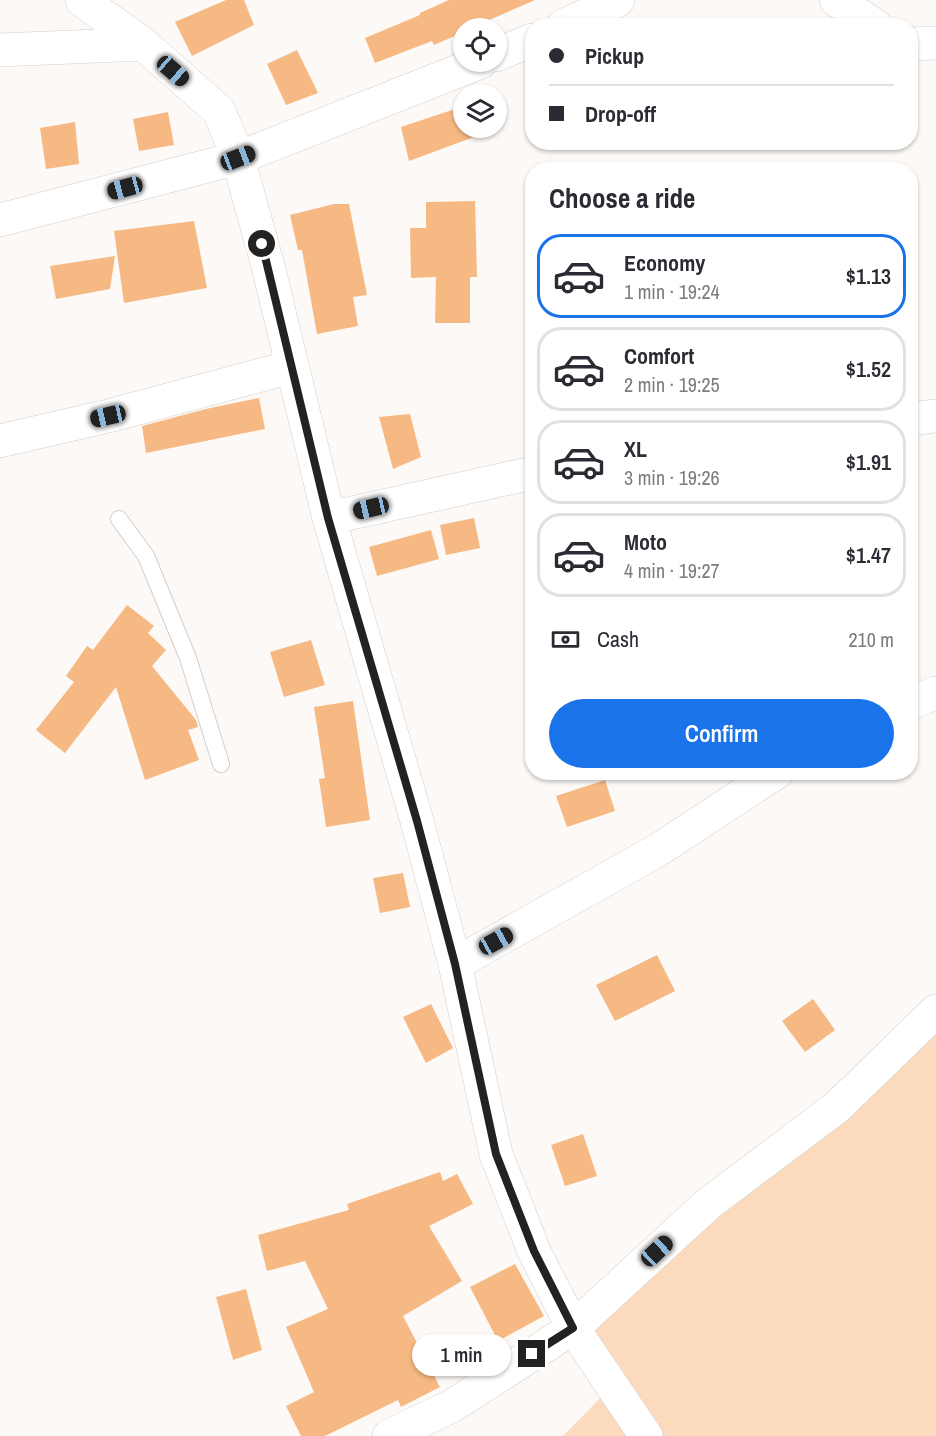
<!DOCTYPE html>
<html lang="en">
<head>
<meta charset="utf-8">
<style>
	:root { --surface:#fff; --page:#f2f2f3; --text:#2b2b33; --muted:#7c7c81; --line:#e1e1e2; --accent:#1a73e8 }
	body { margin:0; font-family:"Archivo Narrow",sans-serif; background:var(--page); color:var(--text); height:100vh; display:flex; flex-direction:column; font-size:22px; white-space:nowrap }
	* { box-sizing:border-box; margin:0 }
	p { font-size:20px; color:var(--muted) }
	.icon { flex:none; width:33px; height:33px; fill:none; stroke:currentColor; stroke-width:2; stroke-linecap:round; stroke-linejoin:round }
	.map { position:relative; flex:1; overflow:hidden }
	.details { position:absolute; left:525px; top:162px; width:393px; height:618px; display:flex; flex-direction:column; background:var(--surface); border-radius:24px; box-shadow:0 2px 4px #0004 }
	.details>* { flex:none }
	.hud { position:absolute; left:525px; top:18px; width:393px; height:132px; border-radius:24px; box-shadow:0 2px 4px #0004; display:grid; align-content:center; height:132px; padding:0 24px; background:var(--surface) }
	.controls { position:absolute; left:453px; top:18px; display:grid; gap:12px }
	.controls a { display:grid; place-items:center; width:54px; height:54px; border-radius:50%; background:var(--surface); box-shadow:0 2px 4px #0004; font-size:30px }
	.end { position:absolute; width:27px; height:27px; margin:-14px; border:8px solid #232221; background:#fff; box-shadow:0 0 0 3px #fff }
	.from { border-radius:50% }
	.bubble { position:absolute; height:42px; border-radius:21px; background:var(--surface); box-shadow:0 2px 4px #0004; font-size:20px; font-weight:600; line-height:42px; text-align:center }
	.car { position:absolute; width:18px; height:36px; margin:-18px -9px; border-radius:8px; box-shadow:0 0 4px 2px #0007; background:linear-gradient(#222 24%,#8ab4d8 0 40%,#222 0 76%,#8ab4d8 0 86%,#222 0) }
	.hud b { display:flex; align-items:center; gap:21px; height:57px; font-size:22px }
	.hud b+b { border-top:2px solid var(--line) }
	.hud i { width:15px; height:15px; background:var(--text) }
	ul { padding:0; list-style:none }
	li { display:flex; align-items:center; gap:18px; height:84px; margin:0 12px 9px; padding:0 12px; border:3px solid var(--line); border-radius:24px }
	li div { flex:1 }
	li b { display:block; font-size:22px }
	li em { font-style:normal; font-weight:600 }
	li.current { border-color:var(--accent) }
	li>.icon { width:54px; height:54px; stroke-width:1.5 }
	h2 { padding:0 24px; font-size:27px; line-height:72px }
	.pay { display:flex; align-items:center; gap:15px; height:66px; padding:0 24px; font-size:22px }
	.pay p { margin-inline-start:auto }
	.primary-button { display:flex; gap:12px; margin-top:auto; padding:12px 24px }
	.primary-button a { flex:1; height:69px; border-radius:36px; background:var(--accent); color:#fff; font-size:24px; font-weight:600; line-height:69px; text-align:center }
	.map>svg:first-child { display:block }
</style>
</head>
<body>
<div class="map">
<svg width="936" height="1436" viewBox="0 0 936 1436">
	<rect width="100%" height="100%" fill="#fdf9f6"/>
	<!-- green -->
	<path fill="#fbdabd" d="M 936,1011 L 936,1436 L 563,1436 L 613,1385 L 573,1328 Z"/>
	<!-- building -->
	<g fill="#f6b984">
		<path d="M 226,0 L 244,0 L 254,25 L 192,56 L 175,22 Z"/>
		<path d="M 449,0 L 535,0 L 471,28 L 464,28 L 464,32 L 434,45 L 432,41 L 375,63 L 365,38 L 420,15 L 420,13 Z"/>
		<path d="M 297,50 L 318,93 L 286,105 L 267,64 Z"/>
		<path d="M 464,106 L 464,128 L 474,128 L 474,137 L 409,161 L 401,127 Z"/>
		<path d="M 168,112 L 174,145 L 139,151 L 133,119 Z"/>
		<path d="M 75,122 L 79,164 L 46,169 L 40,128 Z"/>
		<path d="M 475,201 L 477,277 L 470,277 L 470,323 L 435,323 L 436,277 L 411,278 L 410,228 L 426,228 L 426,202 Z"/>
		<path d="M 334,204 L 349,204 L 367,295 L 353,297 L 358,326 L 317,334 L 302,250 L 298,250 L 290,215 Z"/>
		<path d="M 194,221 L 207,288 L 124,303 L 114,231 Z"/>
		<path d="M 115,256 L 110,289 L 56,299 L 50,266 Z"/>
		<path d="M 259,398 L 265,429 L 146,453 L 142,426 L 206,409 Z"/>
		<path d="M 410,414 L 421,457 L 393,469 L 379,417 Z"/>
		<path d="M 474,518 L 480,548 L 446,555 L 440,525 Z"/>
		<path d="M 431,530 L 439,559 L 377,576 L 369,547 Z"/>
		<path d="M 127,605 L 154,626 L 148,633 L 166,650 L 152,666 L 196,720 L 198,727 L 188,730 L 199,760 L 145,780 L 116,687 L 65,753 L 36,730 L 74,682 L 66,676 L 87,646 L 93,650 Z"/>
		<path d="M 311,640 L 325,685 L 284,697 L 270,652 Z"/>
		<path d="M 353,701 L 370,820 L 326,827 L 319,779 L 325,778 L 314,707 Z"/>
		<path d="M 605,780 L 615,811 L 567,827 L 556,796 Z"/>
		<path d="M 403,873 L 410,907 L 380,913 L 373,878 Z"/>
		<path d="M 657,955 L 675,991 L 615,1021 L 596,985 Z"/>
		<path d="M 813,999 L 835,1030 L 805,1052 L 782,1021 Z"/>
		<path d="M 431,1004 L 453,1048 L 426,1063 L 403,1017 Z"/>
		<path d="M 583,1134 L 597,1176 L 565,1186 L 551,1145 Z"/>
		<path d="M 440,1172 L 443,1181 L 457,1174 L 473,1204 L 429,1226 L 462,1281 L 403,1316 L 440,1387 L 401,1407 L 398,1400 L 325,1436 L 301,1436 L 286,1406 L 314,1392 L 286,1327 L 328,1309 L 305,1261 L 267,1271 L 258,1235 L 349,1210 L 347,1204 Z"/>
		<path d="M 515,1264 L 544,1316 L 498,1341 L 470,1287 Z"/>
		<path d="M 246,1289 L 262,1350 L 233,1360 L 216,1297 Z"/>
	</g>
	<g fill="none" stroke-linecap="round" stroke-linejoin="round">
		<!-- service casing -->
		<g stroke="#d2cfcc" stroke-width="18">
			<path id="service" d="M 119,519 L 146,556 L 188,658 L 221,764"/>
		</g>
		<!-- minor casing -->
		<g stroke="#d2cfcc" stroke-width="34">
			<g id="minor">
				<path d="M 82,0 L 143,44 L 219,111 L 238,158 L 268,266 L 329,518 L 417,821 L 455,964 L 496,1154 L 534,1251 L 573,1328 L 646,1436"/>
				<path d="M 836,0 L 876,26"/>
				<path d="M 563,26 L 618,0"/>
				<path d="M 910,44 L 936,43"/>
				<path d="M 0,50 L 143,44"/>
				<path d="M 496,55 L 532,40"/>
				<path d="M 0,220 L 238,158 L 481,62"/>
				<path d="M 910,419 L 936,416"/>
				<path d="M 0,441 L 108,416 L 291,367"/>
				<path d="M 329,518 L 532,473"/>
				<path d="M 910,703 L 936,693"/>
				<path d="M 455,964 L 658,850 L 777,772"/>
				<path d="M 389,1436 L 452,1406 L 573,1328 L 708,1204 L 837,1107 L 936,1011"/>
			</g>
		</g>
		<!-- service -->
		<use href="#service" stroke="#fff" stroke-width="16"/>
		<!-- minor -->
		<use href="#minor" stroke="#fff" stroke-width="33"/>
	</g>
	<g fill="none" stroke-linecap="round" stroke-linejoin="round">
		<!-- route -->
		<path stroke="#232221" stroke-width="8" d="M 262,244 L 328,518 L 417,821 L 455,964 L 496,1154 L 534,1251 L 573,1328 L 532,1354"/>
	</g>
</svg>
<div class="controls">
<a><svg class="icon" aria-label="locate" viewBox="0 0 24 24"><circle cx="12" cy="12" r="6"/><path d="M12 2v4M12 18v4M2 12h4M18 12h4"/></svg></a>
<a><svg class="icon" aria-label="layers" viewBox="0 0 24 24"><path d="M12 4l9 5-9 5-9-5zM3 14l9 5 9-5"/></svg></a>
</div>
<i class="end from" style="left:262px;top:244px"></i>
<i class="end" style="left:532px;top:1354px"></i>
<div class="bubble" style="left:412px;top:1334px;width:99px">1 min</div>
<i class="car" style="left:173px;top:71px;rotate:131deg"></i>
<i class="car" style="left:238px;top:158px;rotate:69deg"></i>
<i class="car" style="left:125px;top:188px;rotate:255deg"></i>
<i class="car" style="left:108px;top:416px;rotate:257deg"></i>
<i class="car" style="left:371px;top:508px;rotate:257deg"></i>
<i class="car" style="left:496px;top:941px;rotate:61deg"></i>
<i class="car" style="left:657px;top:1251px;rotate:47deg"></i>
<div class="hud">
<b><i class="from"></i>Pickup</b>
<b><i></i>Drop-off</b>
</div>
<section class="details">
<h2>Choose a ride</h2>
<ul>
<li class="current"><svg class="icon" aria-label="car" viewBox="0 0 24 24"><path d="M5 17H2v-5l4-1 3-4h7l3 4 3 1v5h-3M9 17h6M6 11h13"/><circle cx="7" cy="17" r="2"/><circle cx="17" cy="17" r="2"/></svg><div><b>Economy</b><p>1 min · 19:24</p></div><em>$1.13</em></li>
<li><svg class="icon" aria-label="car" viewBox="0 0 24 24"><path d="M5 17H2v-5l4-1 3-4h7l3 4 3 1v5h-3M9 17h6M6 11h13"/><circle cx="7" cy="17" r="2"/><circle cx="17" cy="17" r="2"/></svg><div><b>Comfort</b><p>2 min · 19:25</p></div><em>$1.52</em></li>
<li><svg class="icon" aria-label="car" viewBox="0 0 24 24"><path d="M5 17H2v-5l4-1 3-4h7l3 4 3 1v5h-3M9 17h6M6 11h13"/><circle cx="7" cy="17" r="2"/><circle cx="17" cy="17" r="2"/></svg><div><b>XL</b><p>3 min · 19:26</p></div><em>$1.91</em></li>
<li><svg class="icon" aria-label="car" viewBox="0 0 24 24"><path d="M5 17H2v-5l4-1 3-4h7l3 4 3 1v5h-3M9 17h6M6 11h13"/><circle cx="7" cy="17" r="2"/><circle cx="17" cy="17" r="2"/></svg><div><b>Moto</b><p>4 min · 19:27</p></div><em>$1.47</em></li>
</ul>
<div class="pay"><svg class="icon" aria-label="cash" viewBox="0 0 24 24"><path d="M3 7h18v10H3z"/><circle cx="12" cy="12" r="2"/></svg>Cash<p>210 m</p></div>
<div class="primary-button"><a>Confirm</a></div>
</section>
</div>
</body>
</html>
